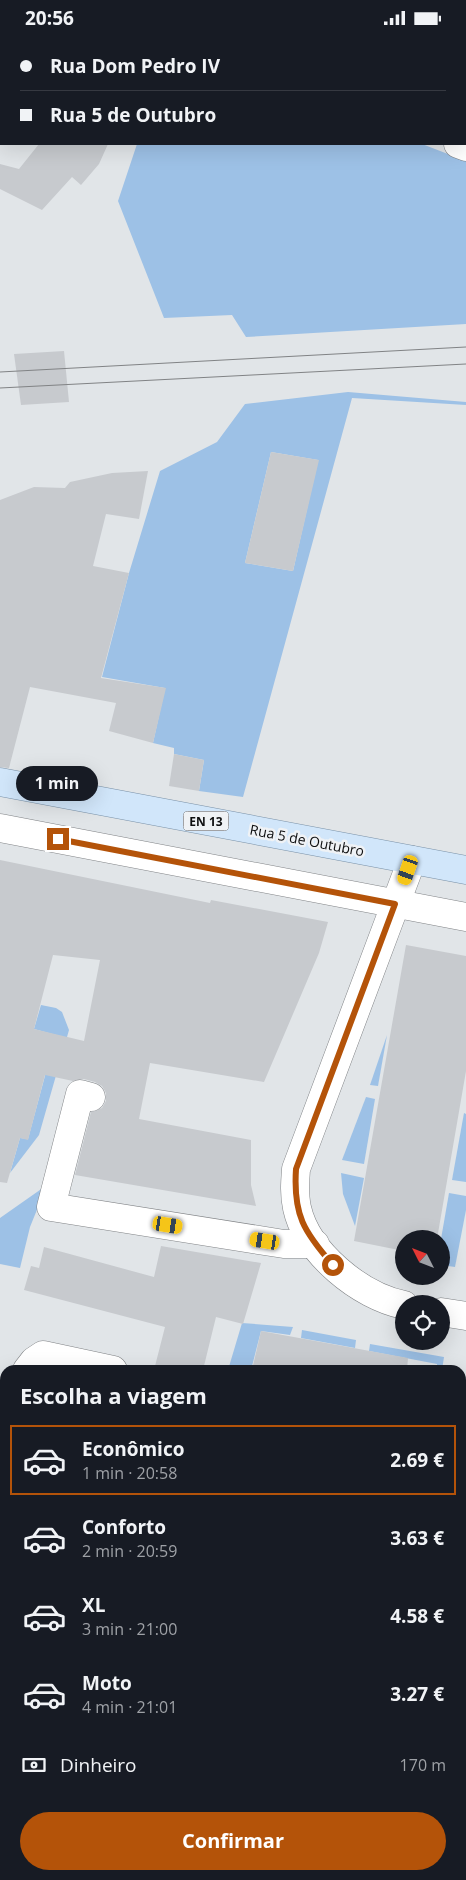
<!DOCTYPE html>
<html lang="pt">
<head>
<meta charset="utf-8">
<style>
	:root { --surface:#171b24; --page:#20242c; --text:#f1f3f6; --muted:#9ea1a6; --line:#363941; --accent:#b45309 }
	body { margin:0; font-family:"Open Sans",sans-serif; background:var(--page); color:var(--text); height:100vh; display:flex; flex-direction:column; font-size:19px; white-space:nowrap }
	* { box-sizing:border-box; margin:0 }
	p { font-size:16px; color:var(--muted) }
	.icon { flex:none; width:28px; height:28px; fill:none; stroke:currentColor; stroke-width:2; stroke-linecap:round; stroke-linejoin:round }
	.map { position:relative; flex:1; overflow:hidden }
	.drawer { position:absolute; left:0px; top:1330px; width:466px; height:515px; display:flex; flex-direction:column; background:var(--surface); border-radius:15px 15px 0 0; box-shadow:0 5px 20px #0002 }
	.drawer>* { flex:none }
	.guide { position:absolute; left:0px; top:0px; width:466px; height:110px; box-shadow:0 5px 20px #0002; display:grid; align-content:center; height:110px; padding:0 20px; background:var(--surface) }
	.needle { width:32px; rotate:312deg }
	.fabs { position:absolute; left:395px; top:1195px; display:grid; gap:10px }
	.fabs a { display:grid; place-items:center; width:55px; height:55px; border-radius:50%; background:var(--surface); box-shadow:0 5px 20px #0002; font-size:25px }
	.end { position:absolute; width:22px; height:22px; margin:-11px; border:6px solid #b45309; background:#fff; box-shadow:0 0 0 2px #fff }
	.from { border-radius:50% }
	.bubble { position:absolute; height:35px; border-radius:18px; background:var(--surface); box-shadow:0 5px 20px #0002; font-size:16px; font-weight:700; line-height:35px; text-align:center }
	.car { position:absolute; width:15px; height:30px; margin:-15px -8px; border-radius:6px; box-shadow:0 0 4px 1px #0007; background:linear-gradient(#f5c518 24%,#345 0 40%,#f5c518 0 76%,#345 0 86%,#f5c518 0) }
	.guide b { display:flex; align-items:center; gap:18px; height:48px; font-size:19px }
	.guide b+b { border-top:1px solid var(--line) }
	.guide i { width:12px; height:12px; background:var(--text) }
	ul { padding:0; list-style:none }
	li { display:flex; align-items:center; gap:15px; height:70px; margin:0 10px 8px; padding:0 10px; border:2px solid transparent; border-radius:0px }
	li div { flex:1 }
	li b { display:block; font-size:19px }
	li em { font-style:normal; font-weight:700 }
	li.on { border-color:var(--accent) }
	li>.icon { width:45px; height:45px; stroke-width:1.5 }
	h2 { padding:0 20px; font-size:22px; line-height:60px }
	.pay { display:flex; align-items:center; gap:12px; height:55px; padding:0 20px; font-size:19px }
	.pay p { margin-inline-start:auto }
	.cta { display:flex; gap:10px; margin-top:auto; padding:10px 20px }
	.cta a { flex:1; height:58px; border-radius:30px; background:var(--accent); color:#fff; font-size:20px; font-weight:700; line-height:58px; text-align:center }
	.status { display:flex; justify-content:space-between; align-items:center; height:35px; padding:0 25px; background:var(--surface); direction:ltr }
	.status svg { height:14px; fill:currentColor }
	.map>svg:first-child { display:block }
</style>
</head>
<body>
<div class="status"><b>20:56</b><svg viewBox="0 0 49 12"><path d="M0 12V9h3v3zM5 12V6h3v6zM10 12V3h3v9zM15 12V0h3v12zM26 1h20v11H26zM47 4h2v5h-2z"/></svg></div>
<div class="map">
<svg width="466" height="1845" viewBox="0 0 466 1845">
	<rect width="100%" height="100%" fill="#e1e5e8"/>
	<!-- green -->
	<g fill="#9dc1e6" fill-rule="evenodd">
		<path d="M 137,109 L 422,109 L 466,126 L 466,289 L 246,302 L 232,280 L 164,283 L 118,166 Z"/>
		<path d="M 348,357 L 466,367 L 466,370 L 352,363 L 243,762 L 199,756 L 204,725 L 174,719 L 174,713 L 153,708 L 165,653 L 102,642 L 129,538 L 160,436 L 217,407 L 245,369 ZM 271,417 L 318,425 L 293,536 L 245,528 Z"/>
		<path d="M 41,970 L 56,973 L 62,977 L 69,995 L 39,1100 L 10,1138 L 20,1103 L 28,1104 L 56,1000 L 34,994 Z"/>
		<path d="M 387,1000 L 378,1051 L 370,1050 Z"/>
		<path d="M 366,1062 L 375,1064 L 364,1129 L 342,1125 Z"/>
		<path d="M 464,1078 L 466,1079 L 466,1147 L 452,1145 Z"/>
		<path d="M 341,1138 L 364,1143 L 355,1191 L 343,1159 Z"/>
		<path d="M 47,1150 L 30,1192 L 20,1233 L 0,1229 L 0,1183 Z"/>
		<path d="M 449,1158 L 466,1161 L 466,1175 L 455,1232 L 441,1230 L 441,1204 Z"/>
		<path d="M 242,1288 L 293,1292 L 290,1300 L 261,1296 L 251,1335 L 228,1335 Z"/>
		<path d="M 302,1295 L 356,1305 L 355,1313 L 301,1303 Z"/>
		<path d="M 370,1309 L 444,1322 L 442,1335 L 437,1335 L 437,1329 L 369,1316 Z"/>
	</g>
	<!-- building -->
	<g fill="#c7cace" fill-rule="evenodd">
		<path d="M 39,109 L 108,109 L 99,129 L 81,150 L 72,142 L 42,175 L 0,154 L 0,129 L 19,134 Z"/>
		<path d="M 64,316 L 69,367 L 21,370 L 14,319 Z"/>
		<path d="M 271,417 L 319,425 L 293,536 L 245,528 Z"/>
		<path d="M 148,436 L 139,484 L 106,479 L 93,531 L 129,538 L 101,643 L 166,653 L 153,708 L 109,696 L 116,668 L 30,652 L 9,733 L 0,732 L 0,465 L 34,452 L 65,453 L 70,447 L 112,438 Z"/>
		<path d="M 174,719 L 204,725 L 199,756 L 169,751 Z"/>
		<path d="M 0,825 L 210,868 L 211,865 L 328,887 L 319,918 L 264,1047 L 150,1028 L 139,1084 L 251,1105 L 251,1150 L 256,1171 L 75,1140 L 91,1077 L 102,1073 L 106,1066 L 106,1058 L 102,1051 L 95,1047 L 84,1044 L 73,1046 L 45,1040 L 28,1105 L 20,1103 L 7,1148 L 0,1147 ZM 53,920 L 100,925 L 84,1006 L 34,994 Z"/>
		<path d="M 406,910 L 466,921 L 466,1036 L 437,1204 L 404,1204 L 404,1216 L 354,1206 Z"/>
		<path d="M 161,1211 L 261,1228 L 243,1289 L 216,1282 L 203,1335 L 154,1335 L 165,1292 L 24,1255 L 31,1231 L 39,1233 L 44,1212 L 154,1242 Z"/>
		<path d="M 261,1296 L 408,1323 L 407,1335 L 252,1335 Z"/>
	</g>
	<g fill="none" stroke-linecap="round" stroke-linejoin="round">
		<!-- minor casing -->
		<g stroke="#808386" stroke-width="29">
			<g id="minor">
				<path d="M 179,0 L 183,1"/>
				<path d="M 458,109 L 466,112"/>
				<path d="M 0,793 L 466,882"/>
				<path d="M 91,1062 L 80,1059 L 51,1172 L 284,1209 L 315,1209"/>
				<path d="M 404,1270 C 360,1261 307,1218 297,1173 C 294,1160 295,1147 296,1134 L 412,825"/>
				<path d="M 441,1277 L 466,1281"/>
				<path d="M 27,1335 L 34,1326 L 43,1320 L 113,1335"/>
				<path d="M 0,1451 L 5,1430"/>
				<path d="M 461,1597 L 466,1598"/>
				<path d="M 0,1786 L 5,1787"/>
				<path d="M 418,1840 L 443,1845"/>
			</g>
		</g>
		<!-- major casing -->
		<g stroke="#7990a6" stroke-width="29">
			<path id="major" d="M 0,747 L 466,835"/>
		</g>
		<!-- minor -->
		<use href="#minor" stroke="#fff" stroke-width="28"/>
		<!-- major -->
		<use href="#major" stroke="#d1e6fa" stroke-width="28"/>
		<!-- tram -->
		<g stroke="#818385" stroke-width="1">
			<path d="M 0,337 L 466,312"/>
			<path d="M 0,353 L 466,329"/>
		</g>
	</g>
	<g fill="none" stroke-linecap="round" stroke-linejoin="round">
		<!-- route -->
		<path stroke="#b45309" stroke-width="6" d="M 58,804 L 395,869 L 296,1134 C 293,1180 304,1197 333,1230"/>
	</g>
	<g text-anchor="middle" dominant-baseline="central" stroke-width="5" stroke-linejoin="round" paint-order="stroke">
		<!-- shield labels -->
		<rect fill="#eff2f5" stroke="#525355" stroke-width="1" x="183.5" y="776.5" width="45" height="19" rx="4"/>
		<g font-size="12" font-weight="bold" fill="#0e0f10">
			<text x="206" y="786">EN 13</text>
		</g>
		<!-- street labels -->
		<g font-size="14" fill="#0e0f10" stroke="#eff2f5">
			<text transform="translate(307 805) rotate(11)">Rua 5 de Outubro</text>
		</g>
	</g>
</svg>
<div class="fabs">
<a><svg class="needle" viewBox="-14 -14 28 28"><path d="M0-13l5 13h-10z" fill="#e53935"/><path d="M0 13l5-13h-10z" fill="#9ea1a6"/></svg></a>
<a><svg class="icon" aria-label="locate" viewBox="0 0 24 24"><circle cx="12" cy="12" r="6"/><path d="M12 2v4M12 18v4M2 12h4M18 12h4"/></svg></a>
</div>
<i class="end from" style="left:333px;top:1230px"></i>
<i class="end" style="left:58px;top:804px"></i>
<div class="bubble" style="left:16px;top:731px;width:82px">1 min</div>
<i class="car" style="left:408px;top:835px;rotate:199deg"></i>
<i class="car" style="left:168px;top:1190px;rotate:99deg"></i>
<i class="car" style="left:265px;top:1206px;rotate:279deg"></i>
<div class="guide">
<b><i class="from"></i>Rua Dom Pedro IV</b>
<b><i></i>Rua 5 de Outubro</b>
</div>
<section class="drawer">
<h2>Escolha a viagem</h2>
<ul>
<li class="on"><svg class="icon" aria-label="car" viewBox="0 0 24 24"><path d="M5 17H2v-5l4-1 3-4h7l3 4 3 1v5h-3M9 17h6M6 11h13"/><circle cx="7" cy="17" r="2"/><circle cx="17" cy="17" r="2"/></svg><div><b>Econômico</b><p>1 min · 20:58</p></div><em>2.69 €</em></li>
<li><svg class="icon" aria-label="car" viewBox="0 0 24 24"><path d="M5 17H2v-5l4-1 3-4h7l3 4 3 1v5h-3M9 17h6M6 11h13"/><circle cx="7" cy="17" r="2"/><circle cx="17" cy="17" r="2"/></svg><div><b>Conforto</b><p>2 min · 20:59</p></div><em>3.63 €</em></li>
<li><svg class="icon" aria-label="car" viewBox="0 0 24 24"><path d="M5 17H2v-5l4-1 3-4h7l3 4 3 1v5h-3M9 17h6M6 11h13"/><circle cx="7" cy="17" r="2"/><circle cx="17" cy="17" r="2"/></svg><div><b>XL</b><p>3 min · 21:00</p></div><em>4.58 €</em></li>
<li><svg class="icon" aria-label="car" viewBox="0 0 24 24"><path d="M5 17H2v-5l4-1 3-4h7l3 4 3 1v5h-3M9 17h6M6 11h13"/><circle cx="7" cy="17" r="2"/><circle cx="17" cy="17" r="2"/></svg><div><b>Moto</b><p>4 min · 21:01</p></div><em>3.27 €</em></li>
</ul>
<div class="pay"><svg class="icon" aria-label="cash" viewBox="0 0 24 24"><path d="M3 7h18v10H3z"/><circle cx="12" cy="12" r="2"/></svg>Dinheiro<p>170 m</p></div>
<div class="cta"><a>Confirmar</a></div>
</section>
</div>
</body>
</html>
